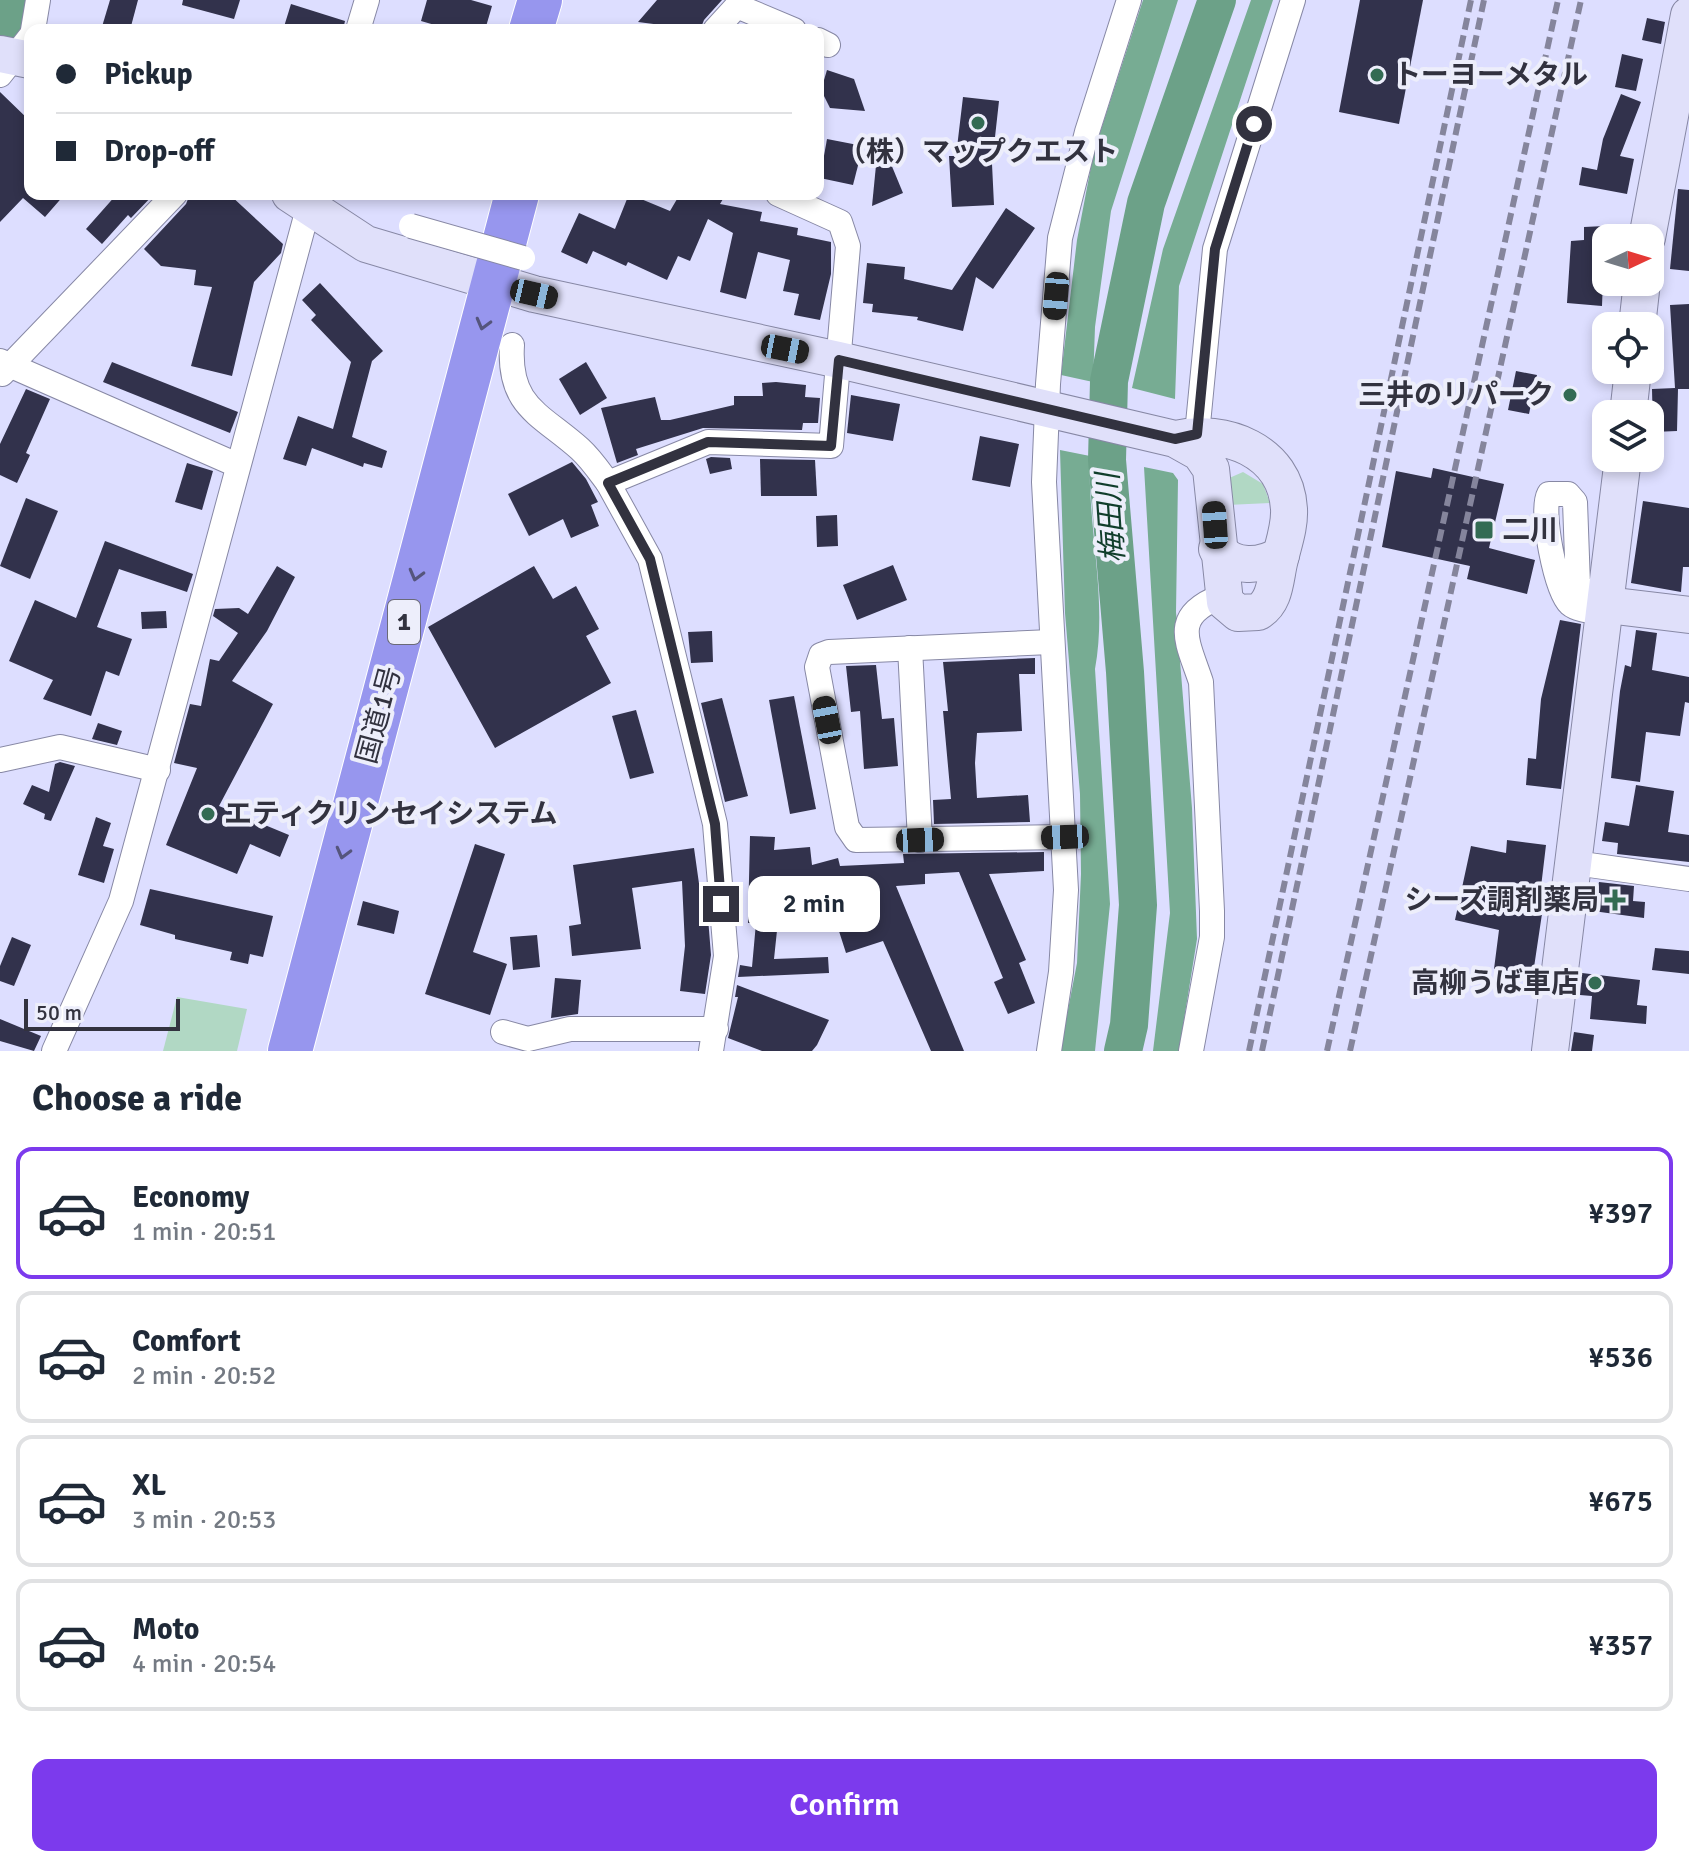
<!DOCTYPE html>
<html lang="en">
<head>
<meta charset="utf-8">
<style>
	:root { --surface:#fff; --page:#f6f6f7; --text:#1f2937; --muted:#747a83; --line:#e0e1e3; --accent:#7c3aed }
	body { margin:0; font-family:Signika,"Noto Sans JP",sans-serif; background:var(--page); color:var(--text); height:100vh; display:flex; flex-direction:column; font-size:30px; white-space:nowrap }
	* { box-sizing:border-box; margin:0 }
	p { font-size:26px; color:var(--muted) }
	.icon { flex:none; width:44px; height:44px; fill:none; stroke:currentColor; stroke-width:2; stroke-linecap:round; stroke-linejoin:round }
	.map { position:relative; height:1051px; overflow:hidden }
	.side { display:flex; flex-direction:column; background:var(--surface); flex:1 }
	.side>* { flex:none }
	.hud { position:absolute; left:24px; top:24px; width:800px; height:176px; border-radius:16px; box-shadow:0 4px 12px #0003; display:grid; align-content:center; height:176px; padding:0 32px; background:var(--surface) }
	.needle { width:52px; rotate:86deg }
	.buttons { position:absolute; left:1592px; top:224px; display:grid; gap:16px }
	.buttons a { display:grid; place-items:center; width:72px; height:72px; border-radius:16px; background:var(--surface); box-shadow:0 4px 12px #0003; font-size:40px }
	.scale { position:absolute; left:24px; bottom:20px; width:156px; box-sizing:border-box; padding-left:8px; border:4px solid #32323f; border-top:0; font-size:22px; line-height:28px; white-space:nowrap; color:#32323f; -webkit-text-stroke:6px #edeefb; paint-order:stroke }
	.end { position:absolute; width:36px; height:36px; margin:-18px; border:10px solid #32323f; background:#fff; box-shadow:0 0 0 4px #fff }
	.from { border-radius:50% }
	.bubble { position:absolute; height:56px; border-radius:16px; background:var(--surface); box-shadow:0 4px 12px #0003; font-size:26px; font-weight:600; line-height:56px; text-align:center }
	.car { position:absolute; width:24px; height:48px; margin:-24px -12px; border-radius:10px; box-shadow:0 0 6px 2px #0007; background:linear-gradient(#222 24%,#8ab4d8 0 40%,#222 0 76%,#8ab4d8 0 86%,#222 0) }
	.hud b { display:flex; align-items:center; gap:28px; height:76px; font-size:30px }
	.hud b+b { border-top:2px solid var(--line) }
	.hud i { width:20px; height:20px; background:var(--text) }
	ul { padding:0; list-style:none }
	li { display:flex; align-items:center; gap:24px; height:132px; margin:0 16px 12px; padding:0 16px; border:4px solid var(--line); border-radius:16px }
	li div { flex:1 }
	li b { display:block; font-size:30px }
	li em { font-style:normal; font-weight:600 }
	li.active { border-color:var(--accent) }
	li>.icon { width:72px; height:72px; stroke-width:1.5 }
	h2 { padding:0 32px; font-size:36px; line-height:96px }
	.cta { display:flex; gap:16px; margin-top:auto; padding:16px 32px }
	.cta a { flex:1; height:92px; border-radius:16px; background:var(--accent); color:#fff; font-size:32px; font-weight:600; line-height:92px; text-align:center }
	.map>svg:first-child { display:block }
</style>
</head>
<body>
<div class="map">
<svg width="1689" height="1051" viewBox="0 0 1689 1051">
	<rect width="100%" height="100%" fill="#dddeff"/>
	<!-- green -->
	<g fill="#b1d8c4">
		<path d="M 1243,472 L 1263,484 L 1270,503 L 1227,505 L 1227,479 Z"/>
		<path d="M 177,997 L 247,1009 L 237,1051 L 163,1051 Z"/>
	</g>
	<!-- forest -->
	<g fill="#77ac93">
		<path d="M 1143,0 L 1178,0 L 1111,211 L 1095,327 L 1093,382 L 1061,375 L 1077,240 L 1094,151 Z"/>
		<path d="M 1251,0 L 1273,0 L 1179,286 L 1175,399 L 1132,388 L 1163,249 Z"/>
		<path d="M 1060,450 L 1090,456 C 1087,527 1108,598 1095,669 L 1110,904 L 1095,1051 L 1060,1051 L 1077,963 L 1081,874 L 1080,794 L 1065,613 Z"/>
		<path d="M 1144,467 L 1173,473 L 1178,480 L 1176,612 L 1192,808 L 1197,939 L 1179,1051 L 1153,1051 L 1170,913 Z"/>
	</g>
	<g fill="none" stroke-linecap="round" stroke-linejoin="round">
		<!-- river -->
		<g stroke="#6ca188" stroke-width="38">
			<path d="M 10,28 L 16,0"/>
			<path d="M 1123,1051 L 1129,1025 L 1138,905 L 1125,672 L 1107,460 L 1109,381 L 1146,203 L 1217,0"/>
		</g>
	</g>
	<!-- building -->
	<g fill="#32324c">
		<path d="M 110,0 L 138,0 L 130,30 L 101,30 Z"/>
		<path d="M 183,0 L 240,0 L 234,19 L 182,5 Z"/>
		<path d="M 427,0 L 471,0 L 492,6 L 485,30 L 452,30 L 421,21 Z"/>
		<path d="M 657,0 L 722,0 L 704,20 L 700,30 L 638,22 Z"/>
		<path d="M 1360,0 L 1423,0 L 1399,124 L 1339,112 Z"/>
		<path d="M 291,4 L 345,21 L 343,30 L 283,30 Z"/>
		<path d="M 1647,18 L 1665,22 L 1661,44 L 1642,40 Z"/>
		<path d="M 1622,54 L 1643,59 L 1636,91 L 1615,87 Z"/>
		<path d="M 827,70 L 854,79 L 865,111 L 830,108 L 821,90 Z"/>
		<path d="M 0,92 L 30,121 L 30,191 L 27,194 L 65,194 L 45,217 L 23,198 L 0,222 Z"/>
		<path d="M 1621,94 L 1641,102 L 1620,156 L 1634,159 L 1627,194 L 1579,185 L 1582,167 L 1597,170 L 1603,139 Z"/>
		<path d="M 963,97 L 999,101 L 992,164 L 994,205 L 952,207 L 949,156 L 956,156 Z"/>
		<path d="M 879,135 L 903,193 L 872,206 Z"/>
		<path d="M 827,139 L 863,146 L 853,185 L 820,178 Z"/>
		<path d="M 1678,189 L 1689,190 L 1689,271 L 1670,269 Z"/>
		<path d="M 117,194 L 154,194 L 131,218 L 128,215 L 102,244 L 86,229 Z"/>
		<path d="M 190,194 L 229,194 L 283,244 L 281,253 L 254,282 L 232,376 L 191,366 L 212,287 L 194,285 L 196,270 L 161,266 L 144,249 L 186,204 Z"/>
		<path d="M 629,194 L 670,211 L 680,194 L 726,194 L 720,204 L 762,212 L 760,221 L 798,228 L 797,235 L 831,242 L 831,274 L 820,320 L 794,315 L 799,294 L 783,291 L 790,260 L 758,252 L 746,299 L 720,292 L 733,233 L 708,219 L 690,261 L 678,256 L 667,280 L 628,262 L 626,266 L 593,251 L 587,264 L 561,252 L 579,213 L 615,229 Z"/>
		<path d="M 1006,208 L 1035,228 L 993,289 L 976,277 L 963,331 L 917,320 L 918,317 L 872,312 L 873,304 L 863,303 L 867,263 L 905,267 L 904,279 L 952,290 Z"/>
		<path d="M 1605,226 L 1602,306 L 1567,303 L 1571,241 L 1584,240 L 1584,227 Z"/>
		<path d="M 320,283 L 383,351 L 372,361 L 352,437 L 387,451 L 382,468 L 364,463 L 363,467 L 312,448 L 306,466 L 283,459 L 298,416 L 333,429 L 351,362 L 311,320 L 316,315 L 302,300 Z"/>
		<path d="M 1689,304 L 1689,389 L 1678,389 L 1677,431 L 1653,432 L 1652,389 L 1675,388 L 1670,305 Z"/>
		<path d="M 112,362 L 238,412 L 230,433 L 103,382 Z"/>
		<path d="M 586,362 L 607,398 L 580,415 L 559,379 Z"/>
		<path d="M 1516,371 L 1537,375 L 1529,414 L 1508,410 Z"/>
		<path d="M 776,382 L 806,385 L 805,397 L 820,398 L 818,423 L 803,423 L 802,430 L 703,428 L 636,449 L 638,455 L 617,463 L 601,408 L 655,397 L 661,420 L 670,420 L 734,405 L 734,396 L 763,396 L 762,383 Z"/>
		<path d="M 26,389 L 50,399 L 26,453 L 30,455 L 17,483 L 0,475 L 0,444 Z"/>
		<path d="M 851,395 L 900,404 L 893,441 L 847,433 Z"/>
		<path d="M 980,436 L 1019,444 L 1010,487 L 972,480 Z"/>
		<path d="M 711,457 L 730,458 L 732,469 L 710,474 L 706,459 Z"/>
		<path d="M 760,459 L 815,460 L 817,496 L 761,496 Z"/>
		<path d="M 572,462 L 586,479 L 598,502 L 591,505 L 599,526 L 571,538 L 563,519 L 529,536 L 508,494 Z"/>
		<path d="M 187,463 L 213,471 L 202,510 L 175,502 Z"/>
		<path d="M 1433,468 L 1504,484 L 1489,548 L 1535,560 L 1527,594 L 1467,579 L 1470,566 L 1382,547 L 1396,471 L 1431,478 Z"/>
		<path d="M 26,498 L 58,511 L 30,579 L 0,566 Z"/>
		<path d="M 1643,501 L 1689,508 L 1689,567 L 1683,567 L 1681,592 L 1631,583 Z"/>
		<path d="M 837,515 L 838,546 L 817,547 L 816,516 Z"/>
		<path d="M 105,541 L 193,574 L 187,592 L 119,569 L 97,627 L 132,639 L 119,676 L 106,671 L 91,716 L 43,699 L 53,680 L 9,661 L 35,600 L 76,618 Z"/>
		<path d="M 893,565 L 907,600 L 857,620 L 843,585 Z"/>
		<path d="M 277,566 L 295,577 L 267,631 L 232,681 L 273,704 L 219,806 L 289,835 L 280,857 L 250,844 L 237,874 L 166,845 L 197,768 L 174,763 L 190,704 L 201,706 L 210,659 L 219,661 L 238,633 L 213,616 L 215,609 L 239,608 L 248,614 Z"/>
		<path d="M 534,566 L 553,599 L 576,586 L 599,629 L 586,636 L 611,683 L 495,748 L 428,627 Z"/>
		<path d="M 166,611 L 167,628 L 142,629 L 141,612 Z"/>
		<path d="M 1560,620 L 1581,624 L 1561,789 L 1526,785 L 1528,758 L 1536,759 L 1541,699 Z"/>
		<path d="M 1636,630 L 1657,633 L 1652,670 L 1689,677 L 1689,703 L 1685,702 L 1680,736 L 1646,732 L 1640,782 L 1611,778 L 1620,691 L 1625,665 L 1631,667 Z"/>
		<path d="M 712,631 L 713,662 L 691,663 L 688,632 Z"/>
		<path d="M 1035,658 L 1035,674 L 1019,674 L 1022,731 L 977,733 L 975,763 L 977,798 L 1028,795 L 1030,822 L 934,824 L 933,800 L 951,799 L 943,711 L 948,711 L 943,662 Z"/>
		<path d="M 876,665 L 882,719 L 894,718 L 898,766 L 864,769 L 860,711 L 851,712 L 846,666 Z"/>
		<path d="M 794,696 L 816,809 L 790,814 L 769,700 Z"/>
		<path d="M 722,698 L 748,796 L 725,802 L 701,703 Z"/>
		<path d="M 636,710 L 654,773 L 630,779 L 612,716 Z"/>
		<path d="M 98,723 L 122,731 L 117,745 L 92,739 Z"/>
		<path d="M 60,762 L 75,766 L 51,821 L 44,819 L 45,814 L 23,804 L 32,785 L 49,792 L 55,764 Z"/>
		<path d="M 1636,785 L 1674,791 L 1668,832 L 1689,835 L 1689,862 L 1617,854 L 1618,843 L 1602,841 L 1605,822 L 1629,826 Z"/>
		<path d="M 96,817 L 111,823 L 103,846 L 114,849 L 104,883 L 78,875 Z"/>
		<path d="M 750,836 L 775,837 L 774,850 L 810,847 L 812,865 L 838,858 L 840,866 L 904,863 L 903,854 L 1044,852 L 1044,871 L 989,874 L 1026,960 L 1019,963 L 1035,1003 L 1008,1014 L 994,982 L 1003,978 L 959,872 L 925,874 L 925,884 L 896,886 L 964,1051 L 931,1051 L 883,941 L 846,953 L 829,900 L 780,902 L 774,959 L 828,957 L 829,973 L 738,977 L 740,965 L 752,967 L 756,923 L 748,923 Z"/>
		<path d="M 1507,840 L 1546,845 L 1541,887 L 1546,887 L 1533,974 L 1494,969 L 1499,930 L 1455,920 L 1471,846 L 1506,853 Z"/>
		<path d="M 475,844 L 505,854 L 473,952 L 507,964 L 490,1015 L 425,994 Z"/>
		<path d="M 694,848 L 702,905 L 707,905 L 711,955 L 705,994 L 680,991 L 685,946 L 682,881 L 632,888 L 641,949 L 572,956 L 569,926 L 581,924 L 573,865 Z"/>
		<path d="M 1599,882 L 1634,886 L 1633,901 L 1645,902 L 1644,918 L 1593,911 Z"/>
		<path d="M 150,889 L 273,916 L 263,957 L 250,954 L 248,964 L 230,960 L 232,952 L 175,939 L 175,935 L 140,925 Z"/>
		<path d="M 363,901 L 399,911 L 394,934 L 357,925 Z"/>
		<path d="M 537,935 L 540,967 L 513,970 L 510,937 Z"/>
		<path d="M 12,937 L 31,945 L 14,986 L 0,981 L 0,966 Z"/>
		<path d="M 1655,948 L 1689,951 L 1689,974 L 1652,970 Z"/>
		<path d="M 1582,973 L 1640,980 L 1637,1005 L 1647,1006 L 1646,1024 L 1590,1019 L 1592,996 L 1580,995 Z"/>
		<path d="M 555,978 L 581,980 L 578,1014 L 551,1018 Z"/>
		<path d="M 737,985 L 829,1020 L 817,1045 L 812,1051 L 762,1051 L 728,1038 L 738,997 L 735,997 Z"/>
		<path d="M 0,1019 L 41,1036 L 34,1051 L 0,1041 Z"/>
		<path d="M 1574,1032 L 1594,1035 L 1592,1051 L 1571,1051 Z"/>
	</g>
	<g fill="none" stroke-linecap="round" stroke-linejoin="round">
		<!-- street casing -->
		<g stroke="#8788a5" stroke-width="26">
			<g id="street">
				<path d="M 33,30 L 38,0"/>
				<path d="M 358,30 L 367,0"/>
				<path d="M 715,30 L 737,6 L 794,30"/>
				<path d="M 818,40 L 828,45"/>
				<path d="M 0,75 L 30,37"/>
				<path d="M 512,345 C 508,407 541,414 580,449 C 591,459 599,471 608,483 L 708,442 L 831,446 L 848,246 L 840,222 L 778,194"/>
				<path d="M 0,361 L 237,465"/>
				<path d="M 2,374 L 175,194"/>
				<path d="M 1197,434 L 1215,249 L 1293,0"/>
				<path d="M 608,483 L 650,559 L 715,824 L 726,956 L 711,1051"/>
				<path d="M 1606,613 C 1596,611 1578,611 1570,604 C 1556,591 1540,511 1549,494 L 1568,494 L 1575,502 L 1578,585 L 1587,592 L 1608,596"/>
				<path d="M 1051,642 L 829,652 L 821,655 L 817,667 L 847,827 L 856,840 L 1065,837"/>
				<path d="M 910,648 L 920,840"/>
				<path d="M 0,760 L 60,747 L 158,770"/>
				<path d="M 1575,863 L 1689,879"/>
				<path d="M 503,1032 L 528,1039 L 570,1029 L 716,1029"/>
				<path d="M 54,1051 L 121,901 L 312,194"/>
				<path d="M 1049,1051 L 1061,972 L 1066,890 L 1044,482 L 1048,384 L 1060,238 L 1087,132 L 1129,0"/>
				<path d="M 1191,1051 L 1212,937 L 1212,911 L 1201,682 C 1187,640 1170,616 1222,596"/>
			</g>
		</g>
		<!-- secondary casing -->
		<g stroke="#8788a5" stroke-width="38">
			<g id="secondary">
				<path d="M 0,54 L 30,60"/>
				<path d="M 290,194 L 366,244 L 534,294 L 839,360 L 1175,439 L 1200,453 L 1211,469 L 1225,602 L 1238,613 L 1258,612 C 1275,602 1275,581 1279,563 C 1283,545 1290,527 1289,509 C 1286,450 1224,428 1175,439"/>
				<path d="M 1647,238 L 1689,15"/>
				<path d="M 1637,326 L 1642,282"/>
				<path d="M 1628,414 L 1633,370"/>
				<path d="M 1217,549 C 1234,569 1260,567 1281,555"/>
				<path d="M 1607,605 L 1689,615"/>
				<path d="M 1550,1051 L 1623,458"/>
			</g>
		</g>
		<!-- highway casing -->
		<g stroke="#fff" stroke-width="46">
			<g id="highway">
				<path d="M 531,30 L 540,0"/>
				<path d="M 290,1051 L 517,194"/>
			</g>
		</g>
		<!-- street -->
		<use href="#street" stroke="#fff" stroke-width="24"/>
		<!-- secondary -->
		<use href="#secondary" stroke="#e0e0fa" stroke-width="36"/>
		<!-- highway -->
		<use href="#highway" stroke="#9796ee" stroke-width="44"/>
		<!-- rail -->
		<g stroke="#85859c" stroke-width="6" stroke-dasharray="12 6" stroke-linecap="butt">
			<path d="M 1249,1051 L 1471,0"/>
			<path d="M 1262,1051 L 1484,0"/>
			<path d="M 1327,1051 L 1558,0"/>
			<path d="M 1350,1051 L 1581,0"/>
		</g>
		<!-- street-bridge casing -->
		<g stroke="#8788a5" stroke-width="26" stroke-linecap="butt">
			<path id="street-bridge" d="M 411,226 L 523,258"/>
		</g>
		<!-- street-bridge -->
		<use href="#street-bridge" stroke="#fff" stroke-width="24"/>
	</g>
	<!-- one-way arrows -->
	<defs><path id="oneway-chevron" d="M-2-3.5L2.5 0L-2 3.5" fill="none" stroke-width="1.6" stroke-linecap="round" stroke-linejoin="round" transform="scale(2)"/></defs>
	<g stroke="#55557c">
		<use href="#oneway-chevron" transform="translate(483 324) rotate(105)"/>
		<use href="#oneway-chevron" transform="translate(416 575) rotate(105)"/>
		<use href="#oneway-chevron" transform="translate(343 853) rotate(105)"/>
	</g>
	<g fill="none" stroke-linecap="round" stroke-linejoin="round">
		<!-- route -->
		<path stroke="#32323f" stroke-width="10" d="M 721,904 L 715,824 L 650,559 L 608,483 L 708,442 L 831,446 L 839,360 L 1175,439 L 1197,434 L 1215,249 L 1254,124"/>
	</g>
	<!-- markers -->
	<g fill="#336b53" stroke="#edeefb" stroke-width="3">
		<circle cx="1377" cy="75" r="8"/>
		<circle cx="978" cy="123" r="8"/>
		<circle cx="1570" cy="395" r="8"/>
		<rect x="1474" y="520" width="20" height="20" rx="4"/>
		<circle cx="208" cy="814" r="8"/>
		<path d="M1611 888h8v8h8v8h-8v8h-8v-8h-8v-8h8z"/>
		<circle cx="1595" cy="983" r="8"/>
	</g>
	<g text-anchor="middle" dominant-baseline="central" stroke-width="8" stroke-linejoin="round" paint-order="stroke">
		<!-- shield labels -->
		<rect fill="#edeefb" stroke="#6a6a77" stroke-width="2" x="388" y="600" width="32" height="44" rx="6"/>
		<g font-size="26" font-weight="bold" fill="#32323f">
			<text x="404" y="622">1</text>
		</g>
		<!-- poi labels -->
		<g font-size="28" font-weight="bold" fill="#32323f" stroke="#edeefb" text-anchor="start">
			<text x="1393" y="75">トーヨーメタル</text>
			<text x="978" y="152" text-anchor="middle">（株）マップクエスト</text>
			<text x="1554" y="395" text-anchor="end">三井のリパーク</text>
			<text x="1502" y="530">二川</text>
			<text x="224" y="814">エティクリンセイシステム</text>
			<text x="1599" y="900" text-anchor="end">シーズ調剤薬局</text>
			<text x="1579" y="983" text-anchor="end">高柳うば車店</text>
		</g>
		<!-- street labels -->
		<g font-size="28" fill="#32323f" stroke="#edeefb">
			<text transform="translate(379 715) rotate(-75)">国道1号</text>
		</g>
		<!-- water labels -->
		<g font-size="30" font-style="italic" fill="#113e2c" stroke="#edeefb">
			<text transform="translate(1111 518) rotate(-94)">梅田川</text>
		</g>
	</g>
</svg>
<div class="buttons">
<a><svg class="needle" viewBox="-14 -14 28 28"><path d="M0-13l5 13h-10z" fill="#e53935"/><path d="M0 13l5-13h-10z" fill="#747a83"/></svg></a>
<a><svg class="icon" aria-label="locate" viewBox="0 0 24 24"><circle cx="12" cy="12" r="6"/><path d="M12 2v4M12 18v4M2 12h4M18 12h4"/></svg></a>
<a><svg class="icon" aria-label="layers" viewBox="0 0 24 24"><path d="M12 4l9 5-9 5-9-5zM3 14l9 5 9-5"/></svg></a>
</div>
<div class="scale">50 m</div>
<i class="end from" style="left:1254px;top:124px"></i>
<i class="end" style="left:721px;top:904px"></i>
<div class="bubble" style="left:748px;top:876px;width:132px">2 min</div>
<i class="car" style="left:534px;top:294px;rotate:103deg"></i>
<i class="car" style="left:1056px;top:296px;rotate:185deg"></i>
<i class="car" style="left:785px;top:349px;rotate:101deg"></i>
<i class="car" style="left:1215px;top:525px;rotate:356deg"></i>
<i class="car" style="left:827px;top:720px;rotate:349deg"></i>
<i class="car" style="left:1065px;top:837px;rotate:268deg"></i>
<i class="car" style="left:920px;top:840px;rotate:88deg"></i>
<div class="hud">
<b><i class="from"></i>Pickup</b>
<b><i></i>Drop-off</b>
</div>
</div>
<section class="side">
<h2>Choose a ride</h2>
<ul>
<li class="active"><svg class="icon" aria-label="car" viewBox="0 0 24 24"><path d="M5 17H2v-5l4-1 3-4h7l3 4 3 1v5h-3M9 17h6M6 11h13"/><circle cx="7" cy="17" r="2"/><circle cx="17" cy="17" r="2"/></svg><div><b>Economy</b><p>1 min · 20:51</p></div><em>¥397</em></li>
<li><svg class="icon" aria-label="car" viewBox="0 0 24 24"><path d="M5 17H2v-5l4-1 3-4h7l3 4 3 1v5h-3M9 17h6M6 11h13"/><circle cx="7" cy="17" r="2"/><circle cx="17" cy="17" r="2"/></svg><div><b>Comfort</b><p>2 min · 20:52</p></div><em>¥536</em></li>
<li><svg class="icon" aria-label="car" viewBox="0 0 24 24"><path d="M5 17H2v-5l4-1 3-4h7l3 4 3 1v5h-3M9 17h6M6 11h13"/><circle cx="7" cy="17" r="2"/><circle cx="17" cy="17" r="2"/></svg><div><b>XL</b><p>3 min · 20:53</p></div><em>¥675</em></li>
<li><svg class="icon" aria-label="car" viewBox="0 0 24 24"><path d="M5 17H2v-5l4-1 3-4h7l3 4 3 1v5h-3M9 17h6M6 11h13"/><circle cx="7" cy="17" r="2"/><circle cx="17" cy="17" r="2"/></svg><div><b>Moto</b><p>4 min · 20:54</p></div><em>¥357</em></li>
</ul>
<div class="cta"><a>Confirm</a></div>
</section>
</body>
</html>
